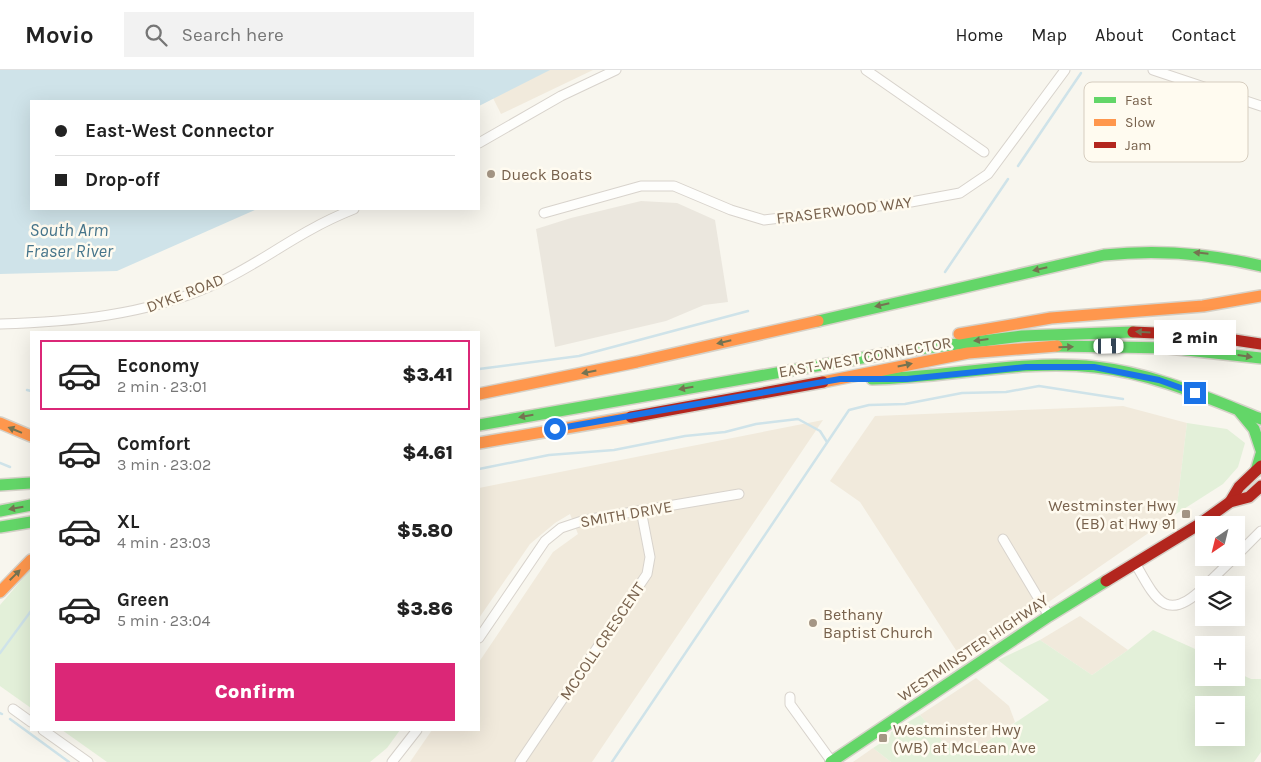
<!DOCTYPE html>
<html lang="en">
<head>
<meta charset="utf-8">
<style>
	:root { --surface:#fff; --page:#f2f2f2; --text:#222; --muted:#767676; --line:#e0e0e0; --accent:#db2777 }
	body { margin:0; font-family:Karla,sans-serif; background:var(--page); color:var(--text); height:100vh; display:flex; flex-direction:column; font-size:19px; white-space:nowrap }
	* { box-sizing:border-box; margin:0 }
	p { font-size:16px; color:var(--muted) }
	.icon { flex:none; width:28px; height:28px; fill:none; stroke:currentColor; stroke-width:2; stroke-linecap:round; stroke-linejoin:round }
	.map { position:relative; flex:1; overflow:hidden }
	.side { position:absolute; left:30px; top:261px; width:450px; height:400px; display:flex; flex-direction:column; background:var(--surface); border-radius:0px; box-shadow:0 5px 20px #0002 }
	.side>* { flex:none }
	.guide { position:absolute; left:30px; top:30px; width:450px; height:110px; border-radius:0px; box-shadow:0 5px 20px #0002; display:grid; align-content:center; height:110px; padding:0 25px; background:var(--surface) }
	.needle { width:32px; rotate:215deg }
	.tools { position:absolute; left:1195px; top:446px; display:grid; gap:10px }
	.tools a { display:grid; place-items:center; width:50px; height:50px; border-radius:0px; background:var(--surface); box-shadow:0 5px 20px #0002; font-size:25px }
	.end { position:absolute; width:22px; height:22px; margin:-11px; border:6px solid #1a73e8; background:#fff; box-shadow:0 0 0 2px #fff }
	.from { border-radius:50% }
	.bubble { position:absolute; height:35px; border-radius:0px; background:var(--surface); box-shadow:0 5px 20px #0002; font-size:16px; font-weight:800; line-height:35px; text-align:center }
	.car { position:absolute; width:15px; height:30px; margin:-15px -8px; border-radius:6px; box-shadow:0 0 4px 1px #0007; background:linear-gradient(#fff 24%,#345 0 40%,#fff 0 76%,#345 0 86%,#fff 0) }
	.guide b { display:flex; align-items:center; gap:18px; height:48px; font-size:19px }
	.guide b+b { border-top:1px solid var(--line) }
	.guide i { width:12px; height:12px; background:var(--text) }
	ul { padding:9px 0 0; list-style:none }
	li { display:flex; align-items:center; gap:15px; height:70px; margin:0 10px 8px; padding:0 15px; border:2px solid transparent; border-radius:0px }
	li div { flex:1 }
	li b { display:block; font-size:19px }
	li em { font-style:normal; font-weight:800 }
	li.active { border-color:var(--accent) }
	li>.icon { width:45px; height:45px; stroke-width:1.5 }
	.button { display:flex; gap:10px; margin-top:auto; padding:10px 25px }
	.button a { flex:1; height:58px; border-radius:0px; background:var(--accent); color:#fff; font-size:20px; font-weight:800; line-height:58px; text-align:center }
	header { display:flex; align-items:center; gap:30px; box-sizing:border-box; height:70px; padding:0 25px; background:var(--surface); border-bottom:1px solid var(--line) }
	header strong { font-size:24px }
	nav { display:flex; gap:28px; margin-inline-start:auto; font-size:18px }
	.search { width:350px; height:45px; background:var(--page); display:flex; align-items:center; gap:12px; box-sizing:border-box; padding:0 18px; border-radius:0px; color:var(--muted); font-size:19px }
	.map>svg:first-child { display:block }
</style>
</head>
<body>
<header>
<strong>Movio</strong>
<div class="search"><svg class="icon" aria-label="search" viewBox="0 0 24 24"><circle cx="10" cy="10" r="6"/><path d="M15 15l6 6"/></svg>Search here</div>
<nav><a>Home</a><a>Map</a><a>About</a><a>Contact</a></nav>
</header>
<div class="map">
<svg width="1261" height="692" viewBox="0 0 1261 692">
	<rect width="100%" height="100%" fill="#f8f6ee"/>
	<!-- residential -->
	<g fill="#f1eadc">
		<path d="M 499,0 L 593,0 L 501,44 L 483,8 Z"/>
		<path d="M 1123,336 L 1187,353 L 1176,444 L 963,591 L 860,432 L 830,411 L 875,346 Z"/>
		<path d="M 823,350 L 592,692 L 410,692 L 432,660 L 479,660 L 479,592 L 553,482 L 578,464 L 570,444 L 555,453 L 530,474 L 479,548 L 479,418 Z"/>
		<path d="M 1080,546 L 1128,580 L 1092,605 L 1040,570 Z"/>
		<path d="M 976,608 L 1009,636 L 1015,652 L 982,675 L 971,678 L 956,673 L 945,674 L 920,645 Z"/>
		<path d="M 873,678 L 891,692 L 853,692 Z"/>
	</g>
	<!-- industrial -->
	<path fill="#ebe7de" d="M 641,131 L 677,133 L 715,150 L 728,232 L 704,235 L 666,251 L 555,277 L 536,159 L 571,148 Z"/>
	<!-- green -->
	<g fill="#e3f0d9" fill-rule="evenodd">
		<path d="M 1187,353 L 1227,359 L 1245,373 L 1238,397 L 1223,414 L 1176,444 Z"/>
		<path d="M 31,499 L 31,638 L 0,616 L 0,535 Z"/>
		<path d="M 1153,560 L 1204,583 L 1204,608 L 1236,608 L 1236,602 L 1251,609 L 1261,609 L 1261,682 L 1254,692 L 891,692 L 873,678 L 890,667 L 891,662 L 920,645 L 945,674 C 958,673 969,678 982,675 L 1049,630 L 998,590 L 1040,570 L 1092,605 L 1128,580 ZM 1204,635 L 1236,635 L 1236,668 L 1204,668 Z"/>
		<path d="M 62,660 L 400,660 L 387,678 L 370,692 L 107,692 Z"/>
	</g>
	<!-- water -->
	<path fill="#cfe3e9" d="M 0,0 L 550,0 L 479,36 L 479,31 L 31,31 L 31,139 L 257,139 L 117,201 L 0,204 Z"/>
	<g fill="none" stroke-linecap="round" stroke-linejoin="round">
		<!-- stream -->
		<g stroke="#cfe3e9" stroke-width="2.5">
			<path d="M 1018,96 L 1081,3"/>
			<path d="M 945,202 L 1008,109"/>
			<path d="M 479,299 L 579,286 L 748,241"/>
			<path d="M 27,320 L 31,321"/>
			<path d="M 0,393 L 10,397"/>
			<path d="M 479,399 L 549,385 L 614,380 L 685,366 L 725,362 L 756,354 L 798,349 L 820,361 L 827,372"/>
			<path d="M 0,583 L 31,541"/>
			<path d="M 0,643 L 2,644"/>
			<path d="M 10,649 L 69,692"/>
			<path d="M 612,692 L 849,340 L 869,335 L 905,334 L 962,323 L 1006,322 L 1039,316 L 1123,329"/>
		</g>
		<!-- street casing -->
		<g stroke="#d8d3cc" stroke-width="11">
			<g id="street">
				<path d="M 866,0 L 984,82"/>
				<path d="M 1153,0 L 1261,36"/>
				<path d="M 479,73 L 561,26 L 616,0"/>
				<path d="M 544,143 L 641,116 L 674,116 L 731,140 L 764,150 L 911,132 L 960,123 L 988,104 L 1065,0"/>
				<path d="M 0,254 C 72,252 145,245 211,216 C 246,201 277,178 310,160 C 324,152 339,145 354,139"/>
				<path d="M 1003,469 L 1049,546"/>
				<path d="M 1236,486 L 1261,461"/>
				<path d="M 1135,493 C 1155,528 1166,555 1204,517"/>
				<path d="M 1206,515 L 1234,488"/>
				<path d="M 479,568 L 545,471 L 561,458 L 585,450 L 739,424"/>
				<path d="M 790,627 L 790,634 L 832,692"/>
				<path d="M 13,639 L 31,652"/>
				<path d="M 43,660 L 88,692"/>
				<path d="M 392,692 L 417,660"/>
				<path d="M 520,692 L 647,504 L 650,487 L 641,440"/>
			</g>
		</g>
		<!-- fast casing -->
		<g stroke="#d6d2c9" stroke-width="14">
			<g id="fast">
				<path d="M 818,251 L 1104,185 C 1158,179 1208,183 1261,196"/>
				<path d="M 1057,276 L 1168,278 L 1261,288"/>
				<path d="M 872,309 C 946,308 1021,289 1095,297 C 1153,303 1208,328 1261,349"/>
				<path d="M 1240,342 L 1254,359 L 1261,380"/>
				<path d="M 479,355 L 902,281 L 1022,266 L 1133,262"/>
				<path d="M 1256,401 L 1261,384"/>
				<path d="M 0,415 L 31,413"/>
				<path d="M 0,441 L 31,435"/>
				<path d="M 0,457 L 31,452"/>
				<path d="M 831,692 L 1049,546 L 1106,511"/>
			</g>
		</g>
		<!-- slow casing -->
		<g stroke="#d6d2c9" stroke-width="14">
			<g id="slow">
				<path d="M 959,264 L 1051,248 L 1203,236 L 1261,226"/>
				<path d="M 823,312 L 968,283 L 1057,276"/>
				<path d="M 479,324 L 637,292 L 818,251"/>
				<path d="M 0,353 L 31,366"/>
				<path d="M 479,373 L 631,347"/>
				<path d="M 0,522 L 31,490"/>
			</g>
		</g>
		<!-- jam casing -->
		<g stroke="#d6d2c9" stroke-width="14">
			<g id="jam">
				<path d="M 1133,262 L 1202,265 L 1261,274"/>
				<path d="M 631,347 L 823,312"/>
				<path d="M 1230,432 L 1239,417 L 1261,396"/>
				<path d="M 1106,511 L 1198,455 L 1230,432 L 1249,427 L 1261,416"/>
			</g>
		</g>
		<!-- street -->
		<use href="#street" stroke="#fefefc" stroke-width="9"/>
		<!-- fast -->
		<use href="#fast" stroke="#63d668" stroke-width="11"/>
		<!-- slow -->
		<use href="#slow" stroke="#ff974d" stroke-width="11"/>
		<!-- jam -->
		<use href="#jam" stroke="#b3261e" stroke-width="11"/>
	</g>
	<!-- one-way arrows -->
	<defs><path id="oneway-solid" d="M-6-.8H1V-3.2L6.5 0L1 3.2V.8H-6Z" transform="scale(1.25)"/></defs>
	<g fill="#757351">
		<use href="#oneway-solid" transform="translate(1201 183) rotate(-174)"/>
		<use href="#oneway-solid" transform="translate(1040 199) rotate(167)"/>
		<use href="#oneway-solid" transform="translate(882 235) rotate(167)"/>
		<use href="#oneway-solid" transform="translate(1143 262) rotate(-177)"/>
		<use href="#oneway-solid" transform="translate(981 270) rotate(173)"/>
		<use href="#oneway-solid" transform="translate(724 272) rotate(167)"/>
		<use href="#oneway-solid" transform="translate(1066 277) rotate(-1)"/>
		<use href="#oneway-solid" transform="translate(1245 286) rotate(8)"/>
		<use href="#oneway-solid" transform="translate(905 295) rotate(-12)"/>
		<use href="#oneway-solid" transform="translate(589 302) rotate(169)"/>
		<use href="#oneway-solid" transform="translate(686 318) rotate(170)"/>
		<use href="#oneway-solid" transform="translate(526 346) rotate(170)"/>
		<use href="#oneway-solid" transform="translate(15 360) rotate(-158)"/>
		<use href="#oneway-solid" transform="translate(16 438) rotate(170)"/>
		<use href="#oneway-solid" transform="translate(15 505) rotate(-45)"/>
	</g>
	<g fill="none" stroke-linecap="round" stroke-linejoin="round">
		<!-- route -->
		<path stroke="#1a73e8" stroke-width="6" d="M 555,359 L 840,309 L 907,309 L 1026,297 L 1094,297 L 1159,310 L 1195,323"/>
	</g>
	<!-- markers -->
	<g fill="#a59685" stroke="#fffbf0" stroke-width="2">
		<circle cx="491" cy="104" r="5"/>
		<rect x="1181" y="439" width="10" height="10" rx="2.5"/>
		<circle cx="813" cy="553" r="5"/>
		<rect x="878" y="663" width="10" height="10" rx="2.5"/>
	</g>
	<g text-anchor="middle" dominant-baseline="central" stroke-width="5" stroke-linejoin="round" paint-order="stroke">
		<!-- poi labels -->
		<g font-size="16" fill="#78624d" stroke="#fffbf0" text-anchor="start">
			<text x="501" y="104">Dueck Boats</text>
			<text x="1176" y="435" text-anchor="end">Westminster Hwy<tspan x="1176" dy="18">(EB) at Hwy 91</tspan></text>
			<text x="823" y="544">Bethany<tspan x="823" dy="18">Baptist Church</tspan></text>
			<text x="893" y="659">Westminster Hwy<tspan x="893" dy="18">(WB) at McLean Ave</tspan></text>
		</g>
		<!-- street labels -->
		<g font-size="16" fill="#78624d" stroke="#fffbf0">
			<text transform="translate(844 140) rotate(-7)">FRASERWOOD WAY</text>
			<text transform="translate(185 223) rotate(-21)">DYKE ROAD</text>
			<text transform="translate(865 287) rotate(-10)">EAST-WEST CONNECTOR</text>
			<text transform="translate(626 444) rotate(-10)">SMITH DRIVE</text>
			<text transform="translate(602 571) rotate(-56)">MCCOLL CRESCENT</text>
			<text transform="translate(973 578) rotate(-34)">WESTMINSTER HIGHWAY</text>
		</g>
		<!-- water labels -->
		<g font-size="18" font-style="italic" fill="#46758b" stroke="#fffbf0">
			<text x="69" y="160">South Arm<tspan x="69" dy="21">Fraser River</tspan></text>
		</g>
	</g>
	<!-- legend -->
	<rect x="1084" y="12" width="164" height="80" rx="8" fill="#fffbf0" stroke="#d6cdbf" stroke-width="1"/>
	<rect x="1094" y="27" width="22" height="6" fill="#63d668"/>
	<rect x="1094" y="49" width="22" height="7" fill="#ff974d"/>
	<rect x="1094" y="72" width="22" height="6" fill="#b3261e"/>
	<g font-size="14" fill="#78624d">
		<text x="1125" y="35">Fast</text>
		<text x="1125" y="57">Slow</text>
		<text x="1125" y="80">Jam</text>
	</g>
</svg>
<div class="tools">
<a><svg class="needle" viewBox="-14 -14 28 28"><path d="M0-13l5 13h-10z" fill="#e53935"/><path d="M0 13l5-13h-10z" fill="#767676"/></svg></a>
<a><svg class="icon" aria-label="layers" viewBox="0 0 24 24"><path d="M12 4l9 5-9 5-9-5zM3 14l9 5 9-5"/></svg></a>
<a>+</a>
<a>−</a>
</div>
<i class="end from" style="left:555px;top:359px"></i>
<i class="end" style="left:1195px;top:323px"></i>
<div class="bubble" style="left:1154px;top:250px;width:82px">2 min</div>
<i class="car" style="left:1109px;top:276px;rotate:89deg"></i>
<div class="guide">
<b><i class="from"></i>East-West Connector</b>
<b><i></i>Drop-off</b>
</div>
<section class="side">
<ul>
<li class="active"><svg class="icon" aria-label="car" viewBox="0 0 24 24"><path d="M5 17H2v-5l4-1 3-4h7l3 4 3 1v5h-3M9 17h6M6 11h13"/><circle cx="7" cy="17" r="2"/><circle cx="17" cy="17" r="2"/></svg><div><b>Economy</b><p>2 min · 23:01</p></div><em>$3.41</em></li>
<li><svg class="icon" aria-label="car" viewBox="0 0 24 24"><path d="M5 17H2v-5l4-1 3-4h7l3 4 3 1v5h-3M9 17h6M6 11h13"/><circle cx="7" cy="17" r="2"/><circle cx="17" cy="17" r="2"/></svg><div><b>Comfort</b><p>3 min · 23:02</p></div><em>$4.61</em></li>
<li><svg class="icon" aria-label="car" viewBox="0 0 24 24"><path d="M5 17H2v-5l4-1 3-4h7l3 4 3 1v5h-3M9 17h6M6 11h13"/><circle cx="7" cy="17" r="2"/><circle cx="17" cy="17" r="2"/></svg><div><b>XL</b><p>4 min · 23:03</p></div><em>$5.80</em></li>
<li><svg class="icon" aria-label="car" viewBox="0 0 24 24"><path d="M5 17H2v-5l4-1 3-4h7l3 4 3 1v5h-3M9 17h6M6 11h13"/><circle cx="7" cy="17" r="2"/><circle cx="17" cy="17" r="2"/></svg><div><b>Green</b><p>5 min · 23:04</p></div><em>$3.86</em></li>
</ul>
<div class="button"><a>Confirm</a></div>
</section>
</div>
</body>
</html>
